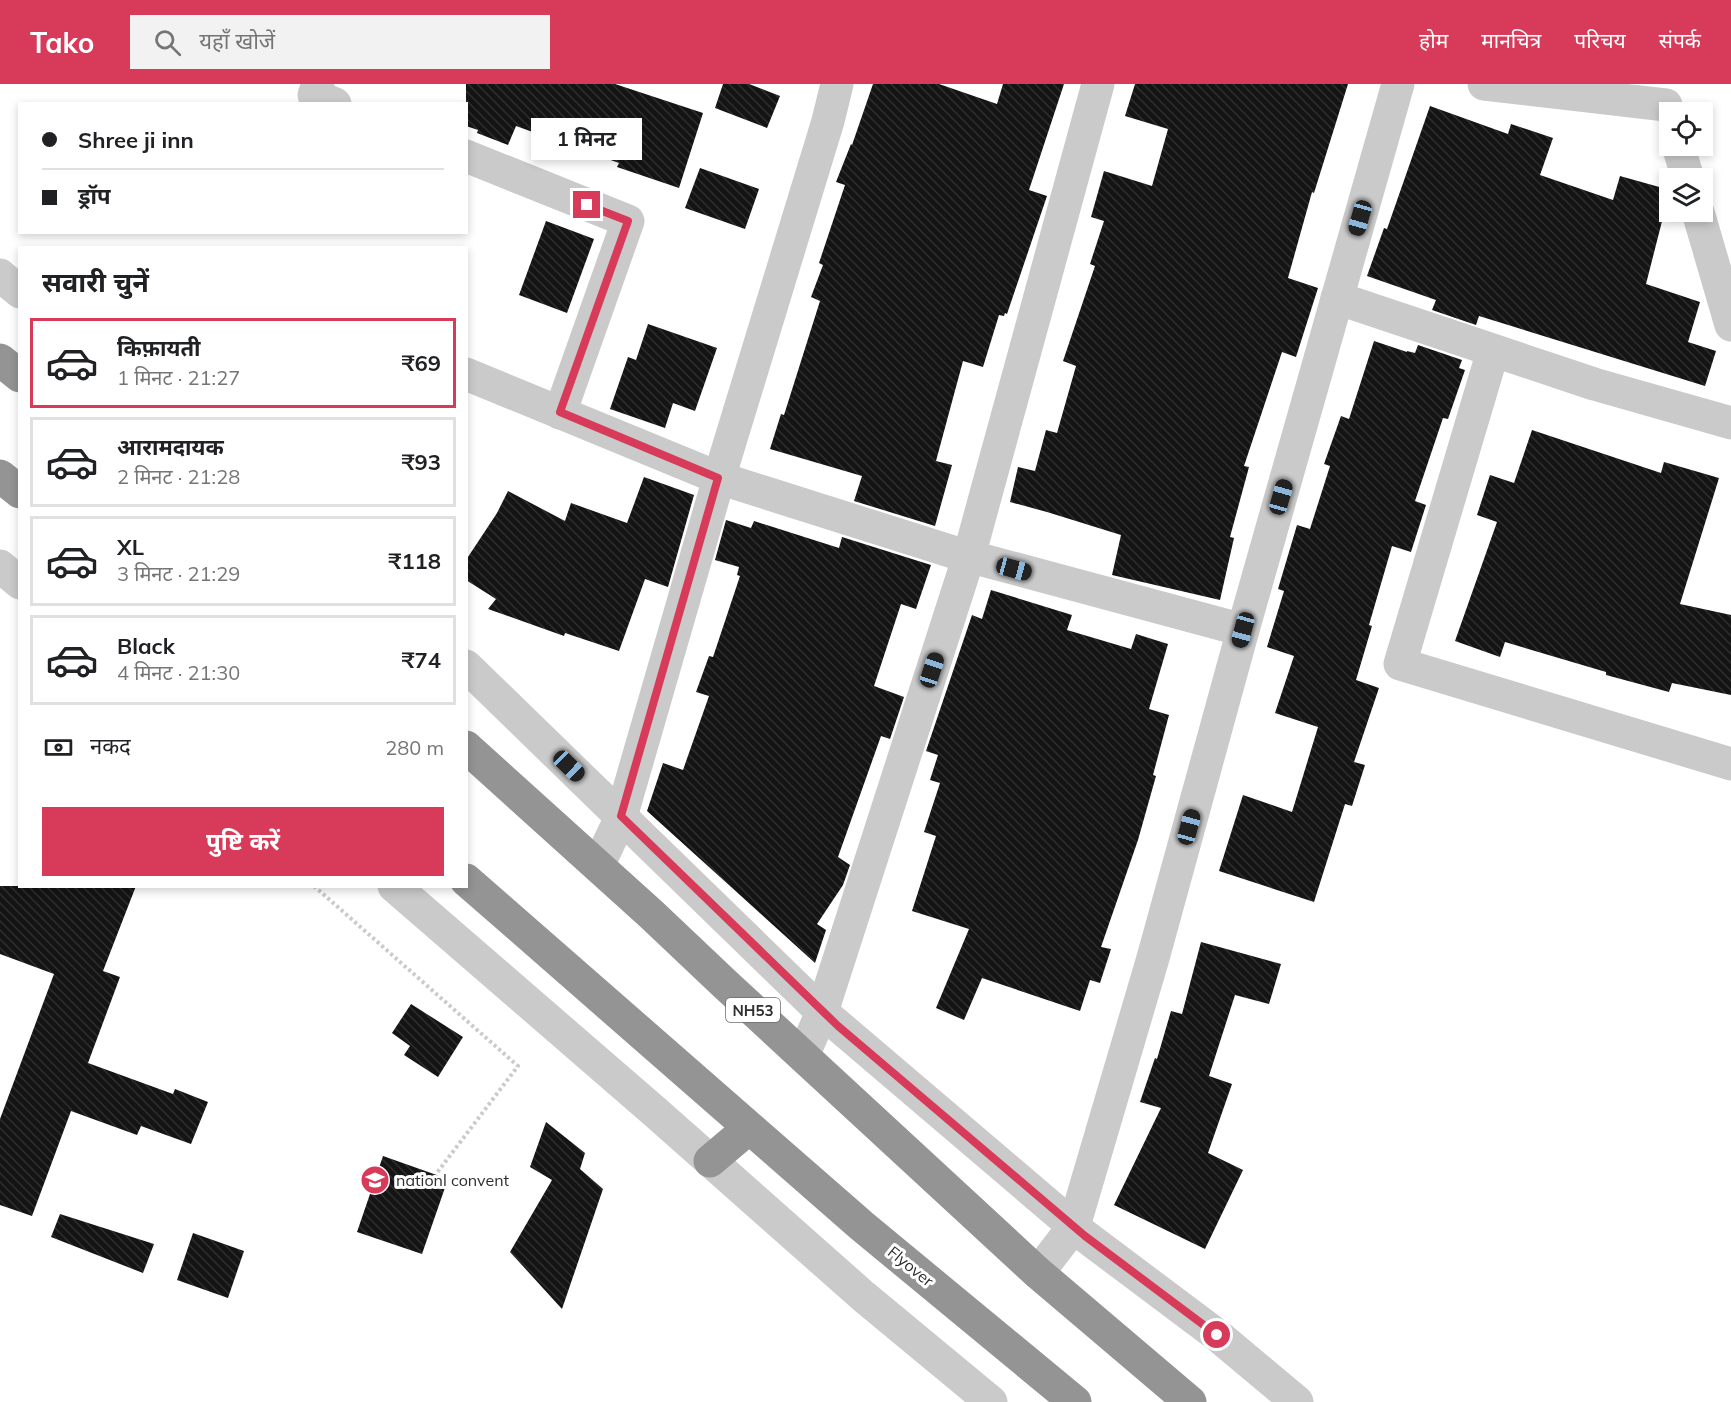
<!DOCTYPE html>
<html lang="hi">
<head>
<meta charset="utf-8">
<style>
	:root { --surface:#fff; --page:#f2f2f2; --text:#202124; --muted:#757577; --line:#e0e0e0; --accent:#d83a59 }
	body { margin:0; font-family:Mulish,"Noto Sans Devanagari",sans-serif; background:var(--page); color:var(--text); height:100vh; display:flex; flex-direction:column; font-size:22px; white-space:nowrap }
	* { box-sizing:border-box; margin:0 }
	p { font-size:20px; color:var(--muted) }
	.icon { flex:none; width:33px; height:33px; fill:none; stroke:currentColor; stroke-width:2; stroke-linecap:round; stroke-linejoin:round }
	.map { position:relative; flex:1; overflow:hidden }
	.drawer { position:absolute; left:18px; top:162px; width:450px; height:642px; display:flex; flex-direction:column; background:var(--surface); border-radius:0px; box-shadow:0 3px 9px #0003 }
	.drawer>* { flex:none }
	.guide { position:absolute; left:18px; top:18px; width:450px; height:132px; border-radius:0px; box-shadow:0 3px 9px #0003; display:grid; align-content:center; height:132px; padding:0 24px; background:var(--surface) }
	.tools { position:absolute; left:1659px; top:18px; display:grid; gap:12px }
	.tools a { display:grid; place-items:center; width:54px; height:54px; border-radius:0px; background:var(--surface); box-shadow:0 3px 9px #0003; font-size:30px }
	.end { position:absolute; width:27px; height:27px; margin:-14px; border:8px solid #d83a59; background:#fff; box-shadow:0 0 0 3px #fff }
	.from { border-radius:50% }
	.bubble { position:absolute; height:42px; border-radius:0px; background:var(--surface); box-shadow:0 3px 9px #0003; font-size:20px; font-weight:700; line-height:42px; text-align:center }
	.car { position:absolute; width:18px; height:36px; margin:-18px -9px; border-radius:8px; box-shadow:0 0 4px 2px #0007; background:linear-gradient(#222 24%,#8ab4d8 0 40%,#222 0 76%,#8ab4d8 0 86%,#222 0) }
	.guide b { display:flex; align-items:center; gap:21px; height:57px; font-size:22px }
	.guide b+b { border-top:2px solid var(--line) }
	.guide i { width:15px; height:15px; background:var(--text) }
	ul { padding:0; list-style:none }
	li { display:flex; align-items:center; gap:18px; height:90px; margin:0 12px 9px; padding:0 12px; border:3px solid var(--line); border-radius:0px }
	li div { flex:1 }
	li b { display:block; font-size:22px }
	li em { font-style:normal; font-weight:700 }
	li.active { border-color:var(--accent) }
	li>.icon { width:54px; height:54px; stroke-width:1.5 }
	h2 { padding:0 24px; font-size:27px; line-height:72px }
	.pay { display:flex; align-items:center; gap:15px; height:66px; padding:0 24px; font-size:22px }
	.pay p { margin-inline-start:auto }
	.button { display:flex; gap:12px; margin-top:auto; padding:12px 24px }
	.button a { flex:1; height:69px; border-radius:0px; background:var(--accent); color:#fff; font-size:24px; font-weight:700; line-height:69px; text-align:center }
	header { display:flex; align-items:center; gap:36px; box-sizing:border-box; height:84px; padding:0 30px; background:var(--accent); color:#fff }
	header strong { font-size:28px }
	nav { display:flex; gap:33px; margin-inline-start:auto; font-size:21px }
	.search { width:420px; height:54px; background:var(--page); display:flex; align-items:center; gap:15px; box-sizing:border-box; padding:0 21px; border-radius:0px; color:var(--muted); font-size:22px }
	.map>svg:first-child { display:block }
</style>
</head>
<body>
<header>
<strong>Tako</strong>
<div class="search"><svg class="icon" aria-label="search" viewBox="0 0 24 24"><circle cx="10" cy="10" r="6"/><path d="M15 15l6 6"/></svg>यहाँ खोजें</div>
<nav><a>होम</a><a>मानचित्र</a><a>परिचय</a><a>संपर्क</a></nav>
</header>
<div class="map">
<svg width="1731" height="1318" viewBox="0 0 1731 1318">
	<defs>
		<pattern id="building-back-hatch" width="6" height="6" patternUnits="userSpaceOnUse" patternTransform="scale(1.5)"><rect width="6" height="6" fill="#141414"/><path d="M-1 5l2 2M0 0l6 6M5-1l2 2" fill="none" stroke="#2e2e2e"/></pattern>
	</defs>
	<rect width="100%" height="100%" fill="#fff"/>
	<!-- building -->
	<g fill="url(#building-back-hatch)">
		<path d="M 466,0 L 615,0 L 703,29 L 679,104 L 617,83 L 619,79 L 516,42 L 508,61 L 477,49 L 478,46 L 466,42 Z"/>
		<path d="M 723,0 L 749,0 L 780,12 L 767,44 L 715,24 Z"/>
		<path d="M 873,0 L 939,0 L 997,20 L 1003,0 L 1064,0 L 1029,106 L 1047,112 L 1007,230 L 1005,229 L 1004,232 L 999,231 L 983,283 L 963,277 L 936,377 L 952,381 L 935,442 L 854,417 L 862,392 L 770,365 L 781,330 L 784,331 L 820,217 L 811,213 L 823,181 L 819,179 L 845,101 L 836,98 L 851,60 L 852,61 Z"/>
		<path d="M 1135,0 L 1348,0 L 1314,109 L 1312,108 L 1288,194 L 1318,204 L 1296,273 L 1282,268 L 1244,382 L 1249,383 L 1230,453 L 1234,454 L 1220,516 L 1112,491 L 1121,451 L 1047,428 L 1010,418 L 1018,383 L 1035,387 L 1046,346 L 1057,349 L 1076,282 L 1063,277 L 1095,182 L 1090,180 L 1104,137 L 1091,133 L 1104,87 L 1152,102 L 1168,45 L 1125,32 Z"/>
		<path d="M 1430,22 L 1508,50 L 1511,40 L 1553,54 L 1540,91 L 1613,116 L 1620,92 L 1670,106 L 1646,200 L 1700,218 L 1688,258 L 1716,267 L 1705,302 L 1479,232 L 1476,241 L 1432,226 L 1436,216 L 1367,192 L 1384,144 L 1387,145 Z"/>
		<path d="M 700,84 L 759,105 L 745,145 L 685,124 Z"/>
		<path d="M 546,137 L 594,155 L 567,229 L 519,211 Z"/>
		<path d="M 648,240 L 717,264 L 695,327 L 673,319 L 665,344 L 610,325 L 628,273 L 636,276 Z"/>
		<path d="M 1374,257 L 1407,268 L 1407,267 L 1415,269 L 1418,261 L 1462,276 L 1459,284 L 1465,286 L 1448,335 L 1443,334 L 1415,417 L 1426,421 L 1411,468 L 1392,462 L 1369,541 L 1372,542 L 1356,596 L 1379,604 L 1354,678 L 1365,681 L 1352,722 L 1345,720 L 1314,818 L 1219,787 L 1243,711 L 1292,728 L 1318,643 L 1275,629 L 1294,572 L 1267,563 L 1284,507 L 1278,505 L 1297,441 L 1310,445 L 1330,382 L 1324,380 L 1341,332 L 1349,335 Z"/>
		<path d="M 1532,346 L 1661,389 L 1664,378 L 1719,394 L 1680,520 L 1731,531 L 1731,611 L 1672,599 L 1669,608 L 1606,591 L 1606,588 L 1505,558 L 1500,573 L 1455,557 L 1497,438 L 1477,431 L 1490,391 L 1514,399 Z"/>
		<path d="M 644,393 L 694,411 L 668,503 L 645,495 L 619,567 L 565,549 L 564,552 L 488,525 L 496,515 L 466,496 L 466,476 L 497,429 L 508,407 L 565,437 L 571,419 L 627,439 Z"/>
		<path d="M 726,436 L 751,444 L 754,437 L 839,464 L 842,453 L 931,481 L 916,525 L 901,520 L 874,602 L 904,613 L 890,655 L 881,652 L 838,773 L 850,781 L 843,801 L 817,840 L 826,846 L 815,879 L 647,727 L 663,679 L 683,686 L 709,612 L 696,608 L 709,572 L 713,573 L 740,492 L 737,491 L 739,483 L 715,476 Z"/>
		<path d="M 991,506 L 1072,531 L 1067,546 L 1131,565 L 1136,550 L 1168,560 L 1149,625 L 1169,631 L 1153,691 L 1156,692 L 1138,756 L 1101,863 L 1111,865 L 1100,899 L 1090,896 L 1080,927 L 982,894 L 964,936 L 936,924 L 969,845 L 912,827 L 936,752 L 924,748 L 940,699 L 930,696 L 938,671 L 926,667 L 972,531 L 982,535 Z"/>
		<path d="M 0,802 L 136,802 L 103,887 L 120,893 L 88,979 L 173,1010 L 175,1005 L 208,1018 L 191,1060 L 141,1042 L 137,1051 L 71,1027 L 32,1132 L 0,1121 L 0,1035 L 54,890 L 0,870 Z"/>
		<path d="M 1201,858 L 1281,880 L 1269,920 L 1235,911 L 1209,992 L 1232,1000 L 1208,1069 L 1243,1086 L 1205,1165 L 1114,1121 L 1161,1024 L 1140,1018 L 1155,974 L 1157,975 L 1171,927 L 1182,930 Z"/>
		<path d="M 411,920 L 463,953 L 438,993 L 404,971 L 410,962 L 392,949 Z"/>
		<path d="M 546,1038 L 585,1069 L 580,1085 L 603,1105 L 562,1225 L 510,1168 L 552,1096 L 530,1083 Z"/>
		<path d="M 383,1072 L 448,1095 L 422,1170 L 357,1148 Z"/>
		<path d="M 60,1130 L 154,1160 L 143,1189 L 51,1153 Z"/>
		<path d="M 193,1149 L 244,1167 L 228,1214 L 177,1196 Z"/>
	</g>
	<g fill="none" stroke-linecap="round" stroke-linejoin="round">
		<!-- path -->
		<path stroke="#cacaca" stroke-width="4" stroke-dasharray="3 3" stroke-linecap="butt" d="M 314,802 L 518,982 L 436,1090"/>
		<!-- minor -->
		<g stroke="#cacaca" stroke-width="33">
			<path d="M 318,0 L 314,11 L 335,20"/>
			<path d="M 1484,0 L 1666,21"/>
			<path d="M 1678,62 L 1688,94"/>
			<path d="M 466,72 L 628,137 L 560,329"/>
			<path d="M 1698,128 L 1731,241"/>
			<path d="M 0,191 L 20,208"/>
			<path d="M 1337,214 L 1594,300 L 1731,339"/>
			<path d="M 1493,267 L 1400,580 L 1731,680"/>
			<path d="M 466,290 L 719,394 L 953,468 L 1243,546 L 1398,0"/>
			<path d="M 0,482 L 20,499"/>
			<path d="M 466,582 L 822,928 L 1085,1152 L 1217,1251 L 1297,1318"/>
			<path d="M 598,782 L 621,733 L 719,394 L 828,37 L 837,0"/>
			<path d="M 394,802 L 654,1027 L 863,1212 L 991,1318"/>
			<path d="M 803,972 L 822,928 L 969,472 L 1098,0"/>
			<path d="M 1038,1189 L 1074,1142 L 1153,874 L 1243,546"/>
		</g>
		<!-- highway -->
		<g stroke="#949494" stroke-width="33">
			<path d="M 0,276 L 20,292"/>
			<path d="M 0,392 L 20,408"/>
			<path d="M 466,663 L 651,830 L 726,901 L 1038,1189 L 1190,1318"/>
			<path d="M 466,796 L 862,1142 L 1075,1318"/>
			<path d="M 710,1077 L 749,1044"/>
		</g>
	</g>
	<g fill="none" stroke-linecap="round" stroke-linejoin="round">
		<!-- route -->
		<path stroke="#d83a59" stroke-width="8" d="M 587,121 L 628,137 L 560,328 L 718,394 L 621,732 L 838,942 L 1085,1152 L 1217,1251"/>
	</g>
	<!-- icons -->
	<defs>
		<g id="school-disc" transform="scale(1.5)"><circle r="9.5" fill="#d83a59" stroke="#fff"/><path d="M0-5L7-2L0 1L-7-2ZM-4 1L0 2.5L4 1V4Q0 6-4 4Z" fill="#fff"/></g>
	</defs>
	<g fill-rule="evenodd">
		<use href="#school-disc" x="375" y="1096"/>
	</g>
	<g text-anchor="middle" dominant-baseline="central" stroke-width="6" stroke-linejoin="round" paint-order="stroke">
		<!-- shield labels -->
		<rect fill="#fff" stroke="#6c6c6c" stroke-width="1.5" x="726" y="914" width="54" height="24" rx="4.5"/>
		<g font-size="15" font-weight="bold" fill="#2d2d2d">
			<text x="753" y="926">NH53</text>
		</g>
		<!-- poi labels -->
		<g font-size="16" fill="#2d2d2d" stroke="#fff" text-anchor="start">
			<text x="396" y="1096">nationl convent</text>
		</g>
		<!-- street labels -->
		<g font-size="16" fill="#2d2d2d" stroke="#fff">
			<text transform="translate(911 1182) rotate(39)">Flyover</text>
		</g>
	</g>
</svg>
<div class="tools">
<a><svg class="icon" aria-label="locate" viewBox="0 0 24 24"><circle cx="12" cy="12" r="6"/><path d="M12 2v4M12 18v4M2 12h4M18 12h4"/></svg></a>
<a><svg class="icon" aria-label="layers" viewBox="0 0 24 24"><path d="M12 4l9 5-9 5-9-5zM3 14l9 5 9-5"/></svg></a>
</div>
<i class="end from" style="left:1217px;top:1251px"></i>
<i class="end" style="left:587px;top:121px"></i>
<div class="bubble" style="left:531px;top:34px;width:111px">1 मिनट</div>
<i class="car" style="left:1360px;top:134px;rotate:196deg"></i>
<i class="car" style="left:1281px;top:413px;rotate:16deg"></i>
<i class="car" style="left:1014px;top:485px;rotate:105deg"></i>
<i class="car" style="left:1243px;top:546px;rotate:195deg"></i>
<i class="car" style="left:932px;top:586px;rotate:18deg"></i>
<i class="car" style="left:569px;top:682px;rotate:134deg"></i>
<i class="car" style="left:1189px;top:743px;rotate:15deg"></i>
<div class="guide">
<b><i class="from"></i>Shree ji inn</b>
<b><i></i>ड्रॉप</b>
</div>
<section class="drawer">
<h2>सवारी चुनें</h2>
<ul>
<li class="active"><svg class="icon" aria-label="car" viewBox="0 0 24 24"><path d="M5 17H2v-5l4-1 3-4h7l3 4 3 1v5h-3M9 17h6M6 11h13"/><circle cx="7" cy="17" r="2"/><circle cx="17" cy="17" r="2"/></svg><div><b>किफ़ायती</b><p>1 मिनट · 21:27</p></div><em>₹69</em></li>
<li><svg class="icon" aria-label="car" viewBox="0 0 24 24"><path d="M5 17H2v-5l4-1 3-4h7l3 4 3 1v5h-3M9 17h6M6 11h13"/><circle cx="7" cy="17" r="2"/><circle cx="17" cy="17" r="2"/></svg><div><b>आरामदायक</b><p>2 मिनट · 21:28</p></div><em>₹93</em></li>
<li><svg class="icon" aria-label="car" viewBox="0 0 24 24"><path d="M5 17H2v-5l4-1 3-4h7l3 4 3 1v5h-3M9 17h6M6 11h13"/><circle cx="7" cy="17" r="2"/><circle cx="17" cy="17" r="2"/></svg><div><b>XL</b><p>3 मिनट · 21:29</p></div><em>₹118</em></li>
<li><svg class="icon" aria-label="car" viewBox="0 0 24 24"><path d="M5 17H2v-5l4-1 3-4h7l3 4 3 1v5h-3M9 17h6M6 11h13"/><circle cx="7" cy="17" r="2"/><circle cx="17" cy="17" r="2"/></svg><div><b>Black</b><p>4 मिनट · 21:30</p></div><em>₹74</em></li>
</ul>
<div class="pay"><svg class="icon" aria-label="cash" viewBox="0 0 24 24"><path d="M3 7h18v10H3z"/><circle cx="12" cy="12" r="2"/></svg>नकद<p>280 m</p></div>
<div class="button"><a>पुष्टि करें</a></div>
</section>
</div>
</body>
</html>
